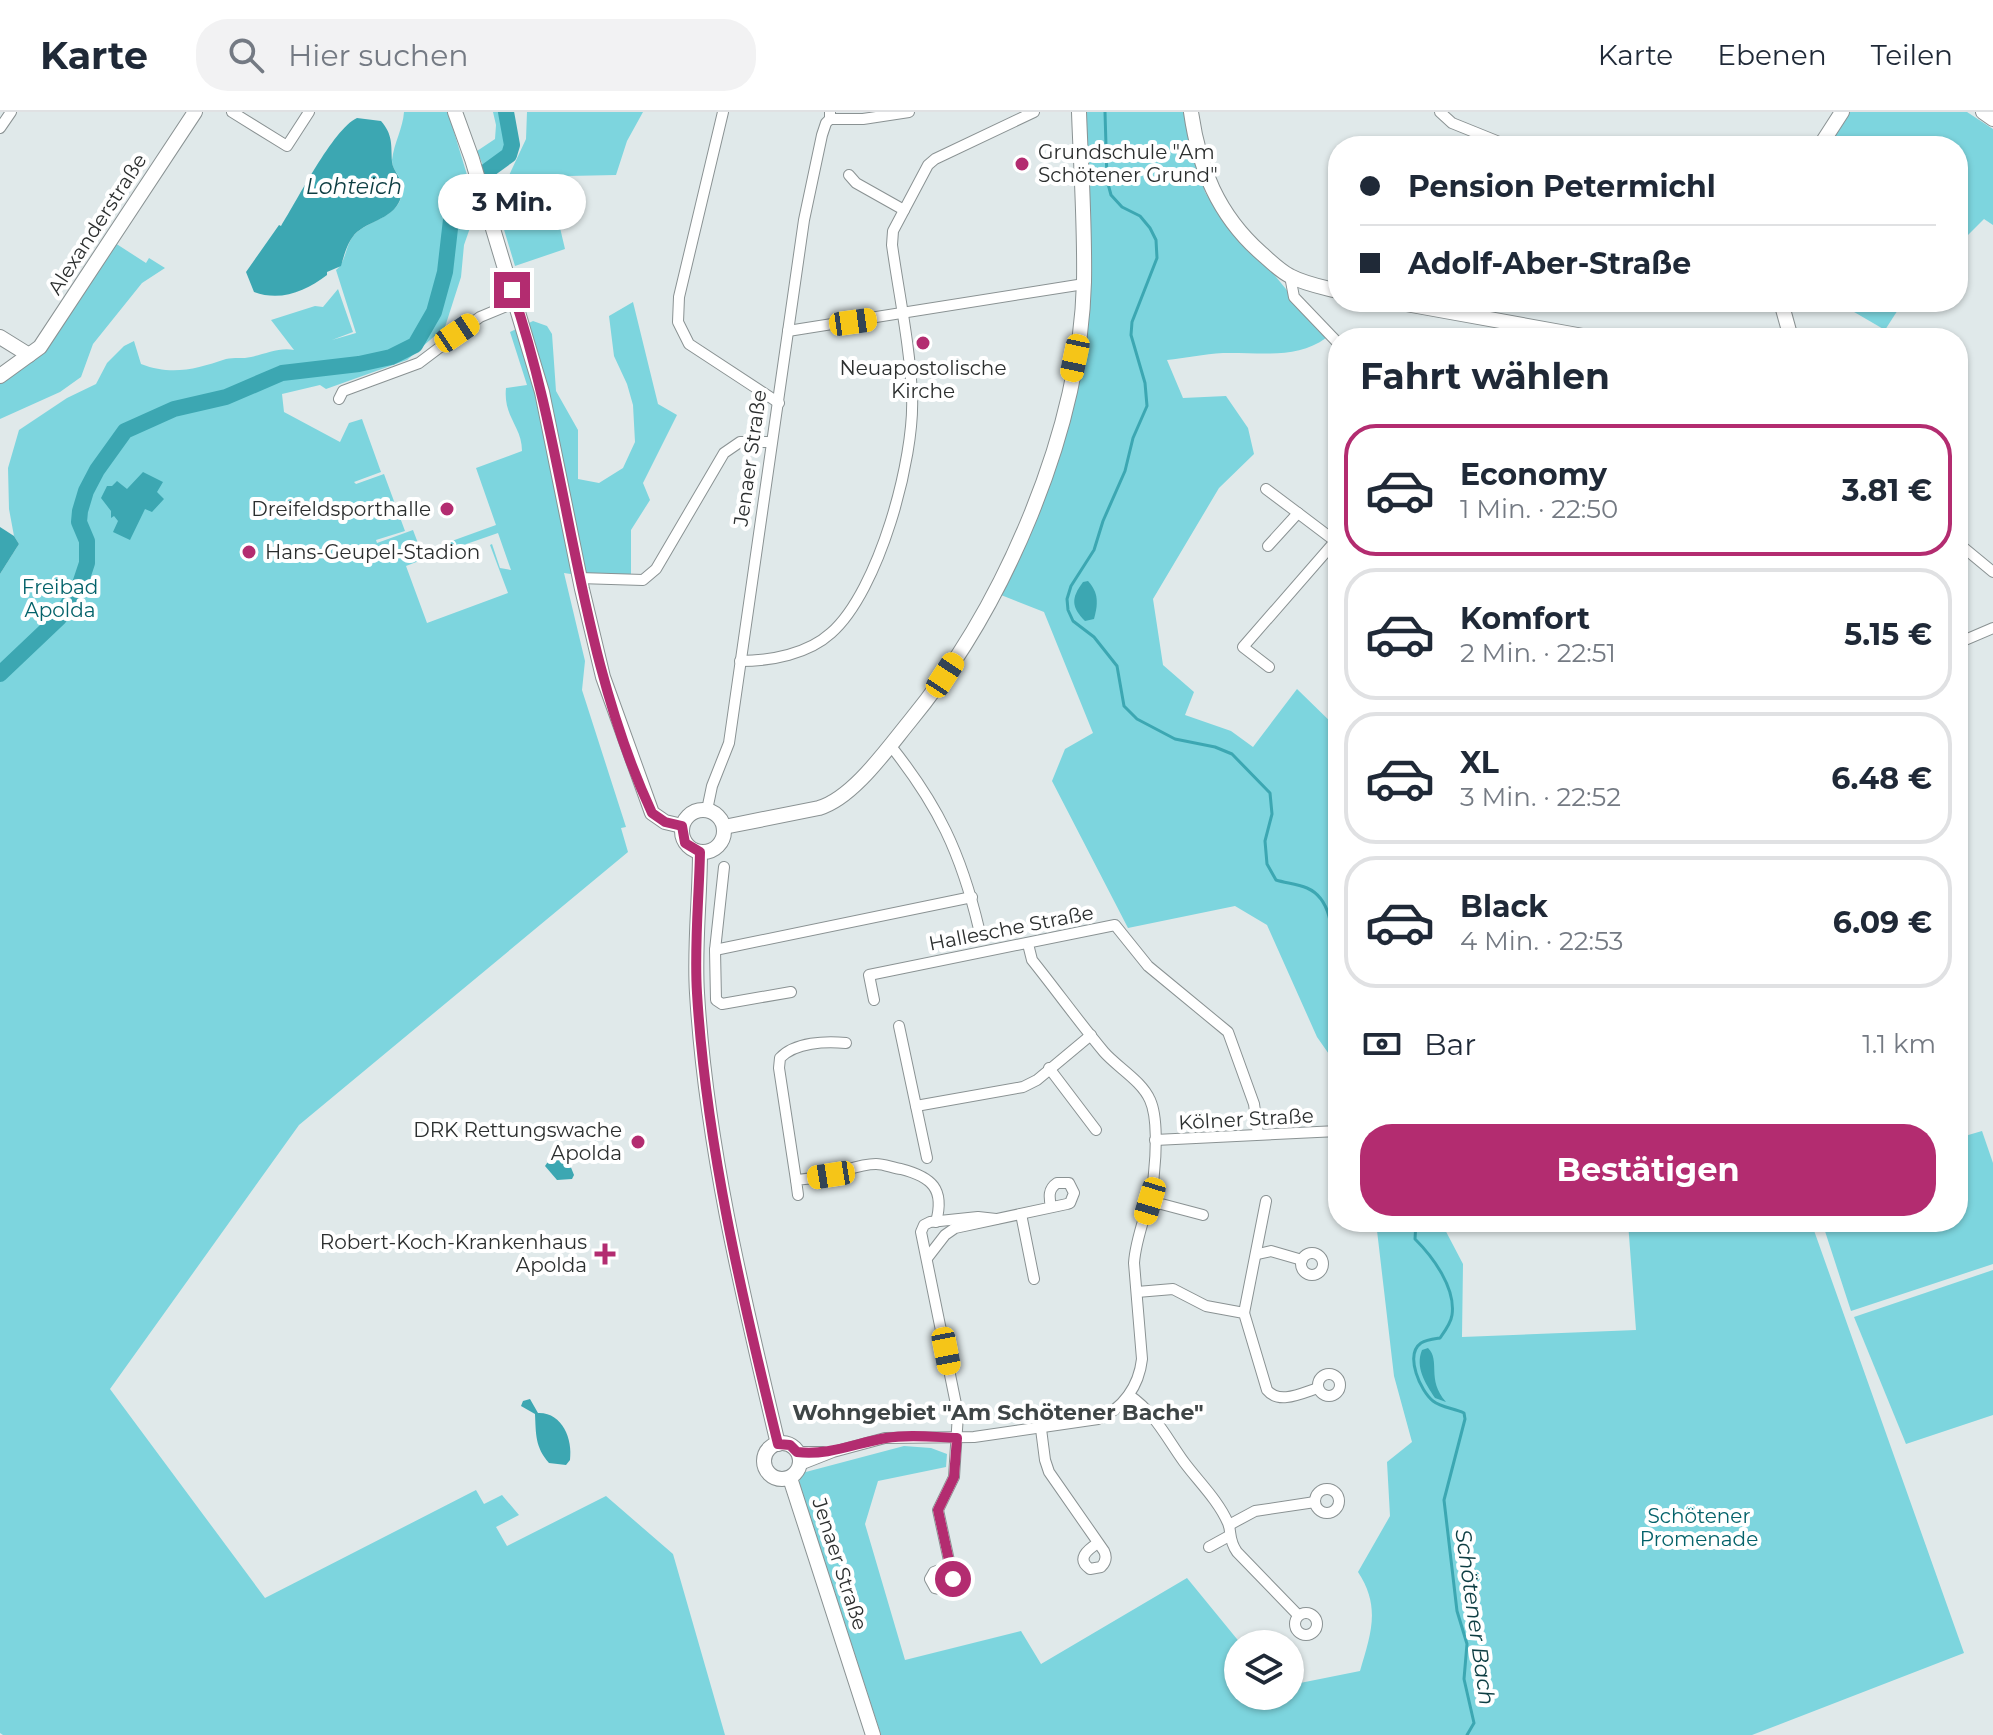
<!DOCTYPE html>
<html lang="de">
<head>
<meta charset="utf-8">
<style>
	:root { --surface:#fff; --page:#f2f2f3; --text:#1f2937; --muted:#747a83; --line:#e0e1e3; --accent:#b32c70 }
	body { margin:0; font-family:Montserrat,sans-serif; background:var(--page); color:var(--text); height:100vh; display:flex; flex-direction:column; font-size:30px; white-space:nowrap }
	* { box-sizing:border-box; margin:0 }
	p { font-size:26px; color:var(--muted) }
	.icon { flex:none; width:44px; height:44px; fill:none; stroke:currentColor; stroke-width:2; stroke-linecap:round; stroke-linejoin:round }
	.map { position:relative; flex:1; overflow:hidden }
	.side { position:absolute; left:1328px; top:216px; width:640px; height:904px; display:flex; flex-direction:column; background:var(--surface); border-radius:32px; box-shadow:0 2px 6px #0004 }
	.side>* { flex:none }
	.banner { position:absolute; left:1328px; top:24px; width:640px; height:176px; border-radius:32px; box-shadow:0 2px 6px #0004; display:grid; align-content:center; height:176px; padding:0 32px; background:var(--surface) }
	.controls { position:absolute; left:1224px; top:1518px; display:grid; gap:16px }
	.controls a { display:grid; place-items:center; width:80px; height:80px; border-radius:50%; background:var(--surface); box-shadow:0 2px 6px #0004; font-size:40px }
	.end { position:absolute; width:36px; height:36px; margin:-18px; border:10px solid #b32c70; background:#fff; box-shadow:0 0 0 4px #fff }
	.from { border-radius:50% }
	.bubble { position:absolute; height:56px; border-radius:28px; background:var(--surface); box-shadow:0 2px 6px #0004; font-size:26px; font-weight:700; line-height:56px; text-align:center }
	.car { position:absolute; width:24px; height:48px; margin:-24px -12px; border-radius:10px; box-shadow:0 0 6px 2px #0007; background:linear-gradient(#f5c518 24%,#345 0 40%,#f5c518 0 76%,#345 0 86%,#f5c518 0) }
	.banner b { display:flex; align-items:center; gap:28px; height:76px; font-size:30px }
	.banner b+b { border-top:2px solid var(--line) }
	.banner i { width:20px; height:20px; background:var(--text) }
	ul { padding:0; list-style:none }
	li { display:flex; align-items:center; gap:24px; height:132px; margin:0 16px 12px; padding:0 16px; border:4px solid var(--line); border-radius:32px }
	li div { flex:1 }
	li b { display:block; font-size:30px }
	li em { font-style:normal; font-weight:700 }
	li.selected { border-color:var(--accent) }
	li>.icon { width:72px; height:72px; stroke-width:1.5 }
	h2 { padding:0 32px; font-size:36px; line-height:96px }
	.pay { display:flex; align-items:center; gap:20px; height:88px; padding:0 32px; font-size:30px }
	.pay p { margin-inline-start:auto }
	.button { display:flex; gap:16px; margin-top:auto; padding:16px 32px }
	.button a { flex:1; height:92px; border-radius:32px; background:var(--accent); color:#fff; font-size:32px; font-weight:700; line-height:92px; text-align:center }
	header { display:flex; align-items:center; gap:48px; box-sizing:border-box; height:112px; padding:0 40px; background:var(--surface); border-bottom:2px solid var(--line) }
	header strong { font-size:38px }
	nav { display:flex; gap:44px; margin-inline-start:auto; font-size:28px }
	.search { width:560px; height:72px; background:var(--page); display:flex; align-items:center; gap:20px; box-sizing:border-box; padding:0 28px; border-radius:32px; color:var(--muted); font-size:30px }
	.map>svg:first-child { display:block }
</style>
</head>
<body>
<header>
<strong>Karte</strong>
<div class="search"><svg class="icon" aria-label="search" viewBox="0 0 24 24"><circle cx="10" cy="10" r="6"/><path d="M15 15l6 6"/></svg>Hier suchen</div>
<nav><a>Karte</a><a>Ebenen</a><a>Teilen</a></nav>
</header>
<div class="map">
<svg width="1993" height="1623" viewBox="0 0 1993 1623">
	<rect width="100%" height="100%" fill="#e0e9ea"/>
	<!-- green -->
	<g fill="#7dd5de">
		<path d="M 404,0 L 448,0 L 477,96 L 464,133 L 461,165 L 445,215 L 407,248 L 326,277 L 320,273 L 282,282 L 284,300 L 340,330 L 349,311 L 362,307 L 381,360 L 354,370 L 356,372 L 384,362 L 405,419 L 376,428 L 377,431 L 413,418 L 424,447 L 406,454 L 427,511 L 508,481 L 490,433 L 492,432 L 500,456 L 511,458 L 498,421 L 429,445 L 427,438 L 496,413 L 476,356 L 522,339 C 522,314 503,305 506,276 L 527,273 L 510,220 L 533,209 L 547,214 L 552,222 L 556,279 L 578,318 L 578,367 L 599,371 L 623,356 L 635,330 L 633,293 L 627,272 L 614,244 L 609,204 L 633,190 L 658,292 L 677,303 L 643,371 L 650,388 L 631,418 L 631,471 L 564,461 L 585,549 L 582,578 L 626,715 L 621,716 L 628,740 L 299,1013 L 110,1277 L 265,1486 L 476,1378 L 484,1392 L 502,1383 L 519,1403 L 496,1415 L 507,1434 L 606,1384 L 673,1442 L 725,1623 L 3,1623 L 0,1621 L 0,462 L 19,432 L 14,424 L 9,397 L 8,356 L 19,318 L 67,286 L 96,272 L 107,251 L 124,234 L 134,229 L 141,252 C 172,264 196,257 226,247 C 234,245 243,247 251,245 C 265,242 280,235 294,238 L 271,208 L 315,194 L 323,195 L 338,177 L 353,220 L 332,228 L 356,221 L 336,158 C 347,149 345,131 356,121 C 371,107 409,103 401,70 C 399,61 392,58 392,48 C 394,31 403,16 404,0 Z"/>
		<path d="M 493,0 L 511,0 C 517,40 518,39 489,68 L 477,39 L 495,27 L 496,13 Z"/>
		<path d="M 527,0 L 643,0 L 627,29 L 616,63 L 568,64 L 578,76 L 563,84 L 570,99 L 557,103 L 565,137 L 515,154 L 496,91 L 526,27 Z"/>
		<path d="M 1084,0 L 1187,0 L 1205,80 L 1221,106 L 1243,134 L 1272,160 L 1326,226 C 1296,248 1259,240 1223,241 C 1204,242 1185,246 1167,248 L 1183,286 L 1226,284 L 1248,316 L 1254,342 L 1219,376 L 1153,487 L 1163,553 L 1194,580 L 1185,603 L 1231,619 L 1253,635 L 1297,577 L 1338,617 L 1338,784 L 1330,787 L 1338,856 L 1338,955 L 1317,925 L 1267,813 L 1235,794 L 1128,816 L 1052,669 L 1065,637 L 1093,621 L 1044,500 L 1001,483 L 1036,400 L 1080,247 Z"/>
		<path d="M 1850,0 L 1967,0 L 1993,17 L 1993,113 L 1984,107 L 1958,133 L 1958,34 L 1828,34 Z"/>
		<path d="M 115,131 L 146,151 L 149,146 L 165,156 L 142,171 L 93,232 L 81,265 L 60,280 L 0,307 L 0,269 L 24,254 Z"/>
		<path d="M 1837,190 L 1903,190 L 1885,218 Z"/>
		<path d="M 1982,1019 L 1993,1051 L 1993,1152 L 1851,1199 L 1822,1110 L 1958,1110 L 1958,1026 Z"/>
		<path d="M 1376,1110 L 1441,1110 L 1463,1152 L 1462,1225 L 1636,1218 L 1628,1110 L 1811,1110 L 1964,1541 L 1752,1623 L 881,1623 L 799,1370 L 802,1361 L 904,1334 L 931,1336 L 947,1342 L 946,1355 L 878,1369 L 865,1412 L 905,1548 L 1021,1519 L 1041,1552 L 1187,1466 L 1241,1532 L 1238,1532 L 1238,1584 L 1290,1584 L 1290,1573 L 1360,1559 C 1371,1521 1381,1495 1358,1460 L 1390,1404 L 1387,1350 L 1412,1330 L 1394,1264 Z"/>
		<path d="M 1993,1158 L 1993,1303 L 1906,1332 L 1854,1205 Z"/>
	</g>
	<!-- water -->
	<g fill="#3ca7b2">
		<path d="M 357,6 L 381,9 C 393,23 391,32 392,50 C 393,60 404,67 402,79 C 400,105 373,107 357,120 C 348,128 344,143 341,154 L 327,160 L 327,163 C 306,179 281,190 254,180 L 246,160 L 279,113 L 281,114 C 297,89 333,17 357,6 Z"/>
		<path d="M 143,360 L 163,370 L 157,380 L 164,387 L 152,400 L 145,397 L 130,428 L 113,420 L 118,409 L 114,404 L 111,406 L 111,399 L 101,386 L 107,374 L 112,374 L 117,369 L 127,377 Z"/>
		<path d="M 0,415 L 14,424 L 19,432 L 0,462 Z"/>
		<path d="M 1088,469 C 1099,481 1098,492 1094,507 L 1085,509 C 1071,495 1071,486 1083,470 Z"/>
		<path d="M 552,1044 L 568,1048 L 574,1063 L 572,1067 L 557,1068 L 545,1054 Z"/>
		<path d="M 1428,1236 C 1441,1249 1426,1267 1446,1290 L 1435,1286 C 1425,1271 1415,1255 1422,1238 Z"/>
		<path d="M 530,1287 L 538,1301 C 562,1300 573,1327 570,1348 L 566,1353 L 549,1351 C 535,1335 536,1322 535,1302 L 521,1294 L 523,1289 Z"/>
	</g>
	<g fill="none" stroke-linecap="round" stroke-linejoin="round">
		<!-- stream -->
		<g stroke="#3ca7b2" stroke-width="3">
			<path d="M 1105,0 L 1107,68 L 1111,83 L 1122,95 L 1140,104 L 1150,116 L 1156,128 L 1157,146 L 1132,210 L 1131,223 L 1145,271 L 1147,294 L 1133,326 L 1125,359 L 1103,409 L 1094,438 L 1071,474 L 1067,487 L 1068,498 L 1073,509 L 1094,525 L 1117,554 L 1124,594 L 1137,607 L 1175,627 L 1215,635 L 1232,642 L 1270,681 L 1272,702 L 1265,729 L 1267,752 L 1276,768 C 1286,771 1297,772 1307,776 C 1344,792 1327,854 1338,887"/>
			<path d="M 1416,1110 L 1415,1127 C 1433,1145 1456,1176 1452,1203 C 1451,1211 1445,1219 1440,1226 C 1434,1227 1426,1228 1421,1231 C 1404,1243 1421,1280 1433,1289 C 1442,1296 1454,1296 1464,1301 L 1465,1307 L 1444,1388 L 1457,1499 L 1467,1532 L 1464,1567 L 1474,1611 L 1467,1623"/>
		</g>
		<!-- river -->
		<path stroke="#3ca7b2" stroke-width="16" d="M 0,562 L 59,506 L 79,475 L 87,451 L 87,429 L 79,410 L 80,399 L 86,379 L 97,358 L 125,319 L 174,297 L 226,285 L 282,261 L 359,252 L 391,245 L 415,233 L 434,200 L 445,160 L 452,99 L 487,59 L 509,43 L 512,33 L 506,0"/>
		<!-- street casing -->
		<g stroke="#8a9293" stroke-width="12">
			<g id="street">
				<path d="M 232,0 L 287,34 L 309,0"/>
				<path d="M 723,0 L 679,185 L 678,210 L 689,232 L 779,291"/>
				<path d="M 1440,0 L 1452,11 L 1509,34"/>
				<path d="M 830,7 L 863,7 L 909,0"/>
				<path d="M 0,16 L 11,0"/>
				<path d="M 849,63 L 856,71 L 904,98"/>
				<path d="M 1290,164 L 1294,185 L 1338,231"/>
				<path d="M 788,219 L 1084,172"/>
				<path d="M 339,287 L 343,279 L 419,251 L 480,205 L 516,190"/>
				<path d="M 1266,377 L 1298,401"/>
				<path d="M 1958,431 L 1993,460"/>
				<path d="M 1268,434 L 1298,401 L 1335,429"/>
				<path d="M 579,466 L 643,468 L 656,457 L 724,341 L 740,330 L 771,330"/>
				<path d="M 1958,531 L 1993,516"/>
				<path d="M 740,549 C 771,549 808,542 831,521 C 879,479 915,346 912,284 C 910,233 899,183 892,133 L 893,119 L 928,53 L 935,47 L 1034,0"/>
				<path d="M 1269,555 L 1243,535 L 1338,426"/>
				<path d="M 890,633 C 938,693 961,741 979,817"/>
				<path d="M 707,698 L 712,674 L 729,631 L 804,108 L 822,23 L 826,11 L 830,7 L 830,0"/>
				<path d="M 724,755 L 715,838 L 716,888 L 722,892 L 791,880"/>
				<path d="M 715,838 L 972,785"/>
				<path d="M 874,888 L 869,863 L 1115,813 L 1148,854 L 1228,920 L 1254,992 L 1258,1022"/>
				<path d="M 899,914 L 927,1046"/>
				<path d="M 1049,956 L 1096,1018"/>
				<path d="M 916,994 L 1023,975 L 1037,968 L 1091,923"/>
				<path d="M 1155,1028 L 1338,1019"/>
				<path d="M 796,1068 L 779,956 L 780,946 C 795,930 826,929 846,931"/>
				<path d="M 798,1083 L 796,1068 C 806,1067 817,1066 827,1063 C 844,1060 858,1052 876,1052 C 884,1052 893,1056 901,1057 C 932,1065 945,1077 936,1110"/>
				<path d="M 1150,1089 L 1203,1103"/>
				<path d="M 1021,1102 L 1034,1167"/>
				<circle cx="1312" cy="1152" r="11"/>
				<path d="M 1258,1142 L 1271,1139 L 1302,1148"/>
				<path d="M 928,1145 L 945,1123 L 955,1116 L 1067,1092 L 1070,1091 L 1074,1081 L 1069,1071 L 1057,1071 C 1048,1077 1049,1085 1051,1095"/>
				<path d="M 1137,1180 L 1173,1177 L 1206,1194 L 1244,1201 L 1267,1278 C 1279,1293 1302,1281 1318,1276"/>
				<path d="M 1244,1201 L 1266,1089"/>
				<circle cx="1329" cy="1273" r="11"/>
				<path d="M 1129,1283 C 1155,1301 1166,1325 1184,1350 C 1198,1369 1218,1388 1228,1411 C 1232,1421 1228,1427 1237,1440 L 1298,1503"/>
				<path d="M 1041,1317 L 1045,1348 L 1049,1360 L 1104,1439 C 1107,1445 1106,1450 1101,1455 L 1090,1457 C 1076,1447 1087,1438 1098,1431"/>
				<path d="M 797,1340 L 823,1340"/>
				<path d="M 800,1353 L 833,1340 L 885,1326 L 974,1325 L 1098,1307 C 1123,1297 1139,1274 1142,1247 L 1134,1151 C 1136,1120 1152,1092 1154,1061 C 1156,1042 1158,1005 1150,988 C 1142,969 1117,955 1104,940 C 1079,910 1056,878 1032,848 L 1028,832"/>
				<circle cx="1327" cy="1389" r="12"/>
				<path d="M 1229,1413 L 1255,1399 L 1315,1390"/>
				<path d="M 1209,1435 L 1229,1424"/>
				<path d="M 950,1454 L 934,1460 L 930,1467 L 935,1476 L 945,1478 L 951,1474 L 953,1467 L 938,1398 L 954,1365 L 958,1302 L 921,1120 L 924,1113 L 930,1110 L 978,1105 L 996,1107"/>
				<circle cx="1306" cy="1512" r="11"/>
			</g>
		</g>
		<!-- secondary casing -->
		<g stroke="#8a9293" stroke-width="16">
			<g id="secondary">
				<path d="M 455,0 L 472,47 L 542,280 L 582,477 L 603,565 L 652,701 L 665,710 L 682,714"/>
				<path d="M 1191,0 C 1199,56 1218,103 1261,141 C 1270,149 1280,159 1290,164 C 1305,172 1322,175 1338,179"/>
				<path d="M 1983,0 L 1993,7"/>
				<path d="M 1820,34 L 1842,0"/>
				<path d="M 1395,190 L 1594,226"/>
				<path d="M 1781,190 L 1791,226"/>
				<path d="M 0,225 L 29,243"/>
				<path d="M 0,264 L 40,235 L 195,0"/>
				<circle cx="703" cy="719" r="21"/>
				<path d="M 724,715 L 819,696 C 853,686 887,637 910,609 C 1004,495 1080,320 1084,170 C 1085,113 1081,57 1079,0"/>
				<path d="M 700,740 C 700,787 694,834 697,881 C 706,1032 743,1185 778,1332"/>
				<circle cx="782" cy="1349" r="18"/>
				<path d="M 790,1366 L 873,1623"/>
			</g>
		</g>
		<!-- street -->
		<use href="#street" stroke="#fff" stroke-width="10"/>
		<!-- secondary -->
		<use href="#secondary" stroke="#fff" stroke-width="14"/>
	</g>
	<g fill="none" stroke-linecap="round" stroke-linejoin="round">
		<!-- route -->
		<path stroke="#b32c70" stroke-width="10" d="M 512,178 C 570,349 575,536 652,701 L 665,710 L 682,714 L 685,731 L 700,740 C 699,787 694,834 697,881 C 706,1031 742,1186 778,1332 L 790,1333 L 797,1340 C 828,1344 856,1331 886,1326 C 909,1322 933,1325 957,1326 L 954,1365 L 938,1398 L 953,1467"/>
	</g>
	<!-- markers -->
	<g fill="#b32c70" stroke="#fff" stroke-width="3">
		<circle cx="1022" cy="52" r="8"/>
		<circle cx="923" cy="231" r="8"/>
		<circle cx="447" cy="397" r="8"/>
		<circle cx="249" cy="440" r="8"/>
		<circle cx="638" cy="1030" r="8"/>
		<path d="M601 1130h8v8h8v8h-8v8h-8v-8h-8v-8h8z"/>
	</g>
	<g text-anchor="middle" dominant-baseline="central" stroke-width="8" stroke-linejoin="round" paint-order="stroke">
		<!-- poi labels -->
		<g font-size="20" fill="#2c2f2f" stroke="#fff" text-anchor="end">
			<text x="1038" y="40" text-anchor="start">Grundschule "Am<tspan x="1038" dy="23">Schötener Grund"</tspan></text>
			<text x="923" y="256" text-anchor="middle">Neuapostolische<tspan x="923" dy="23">Kirche</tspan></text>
			<text x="431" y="397">Dreifeldsporthalle</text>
			<text x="265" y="440" text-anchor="start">Hans-Geupel-Stadion</text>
			<text x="622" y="1018">DRK Rettungswache<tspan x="622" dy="23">Apolda</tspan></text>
			<text x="587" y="1130">Robert-Koch-Krankenhaus<tspan x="587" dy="23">Apolda</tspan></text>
		</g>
		<!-- street labels -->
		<g font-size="20" fill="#2c2f2f" stroke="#fff">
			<text transform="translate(97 112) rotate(-57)">Alexanderstraße</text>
			<text transform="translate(750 346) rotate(-82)">Jenaer Straße</text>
			<text transform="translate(1011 816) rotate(-11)">Hallesche Straße</text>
			<text transform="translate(1246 1007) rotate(-3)">Kölner Straße</text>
			<text transform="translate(840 1452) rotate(72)">Jenaer Straße</text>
		</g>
		<!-- park labels -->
		<g font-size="20" fill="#04626a" stroke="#fff">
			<text x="60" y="475">Freibad<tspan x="60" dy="23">Apolda</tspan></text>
			<text x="1699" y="1404">Schötener<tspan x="1699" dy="23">Promenade</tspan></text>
		</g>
		<!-- water labels -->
		<g font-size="22" font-style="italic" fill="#0d3e43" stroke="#fff">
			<text x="354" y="74">Lohteich</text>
			<text transform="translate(1475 1505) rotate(82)">Schötener Bach</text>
		</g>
		<!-- neighbourhood labels -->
		<g font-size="22" font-weight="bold" fill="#3f4647" stroke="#fff">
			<text x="998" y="1300">Wohngebiet "Am Schötener Bache"</text>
		</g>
	</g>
</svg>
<div class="controls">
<a><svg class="icon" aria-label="layers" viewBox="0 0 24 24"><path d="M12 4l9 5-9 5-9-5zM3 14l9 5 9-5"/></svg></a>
</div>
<i class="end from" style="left:953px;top:1467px"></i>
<i class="end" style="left:512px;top:178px"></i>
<div class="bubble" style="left:438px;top:62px;width:148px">3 Min.</div>
<i class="car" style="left:853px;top:210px;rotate:82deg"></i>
<i class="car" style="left:457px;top:221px;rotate:56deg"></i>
<i class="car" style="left:1075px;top:246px;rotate:192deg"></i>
<i class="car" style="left:945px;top:563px;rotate:33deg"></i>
<i class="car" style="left:831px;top:1063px;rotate:261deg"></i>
<i class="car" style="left:1150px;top:1089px;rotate:197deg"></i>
<i class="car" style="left:946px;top:1239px;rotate:169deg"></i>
<div class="banner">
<b><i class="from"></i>Pension Petermichl</b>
<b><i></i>Adolf-Aber-Straße</b>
</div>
<section class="side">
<h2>Fahrt wählen</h2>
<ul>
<li class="selected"><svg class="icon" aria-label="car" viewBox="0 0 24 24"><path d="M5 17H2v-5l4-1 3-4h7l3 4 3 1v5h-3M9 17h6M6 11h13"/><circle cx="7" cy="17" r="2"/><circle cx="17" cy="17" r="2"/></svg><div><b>Economy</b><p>1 Min. · 22:50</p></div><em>3.81 €</em></li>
<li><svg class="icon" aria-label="car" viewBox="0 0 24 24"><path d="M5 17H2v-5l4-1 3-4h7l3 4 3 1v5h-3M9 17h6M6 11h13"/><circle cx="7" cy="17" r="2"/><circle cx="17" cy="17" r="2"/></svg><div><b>Komfort</b><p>2 Min. · 22:51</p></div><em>5.15 €</em></li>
<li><svg class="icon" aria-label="car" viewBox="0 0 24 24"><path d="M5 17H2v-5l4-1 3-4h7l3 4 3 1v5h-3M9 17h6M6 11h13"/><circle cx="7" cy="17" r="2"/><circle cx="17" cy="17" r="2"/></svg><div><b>XL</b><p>3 Min. · 22:52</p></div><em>6.48 €</em></li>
<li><svg class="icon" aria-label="car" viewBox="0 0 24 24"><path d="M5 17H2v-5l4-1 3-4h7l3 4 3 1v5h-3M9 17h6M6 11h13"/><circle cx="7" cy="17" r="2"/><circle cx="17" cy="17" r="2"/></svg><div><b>Black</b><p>4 Min. · 22:53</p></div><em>6.09 €</em></li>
</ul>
<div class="pay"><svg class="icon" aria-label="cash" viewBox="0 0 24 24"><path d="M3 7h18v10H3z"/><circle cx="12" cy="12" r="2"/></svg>Bar<p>1.1 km</p></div>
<div class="button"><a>Bestätigen</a></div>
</section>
</div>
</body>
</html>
